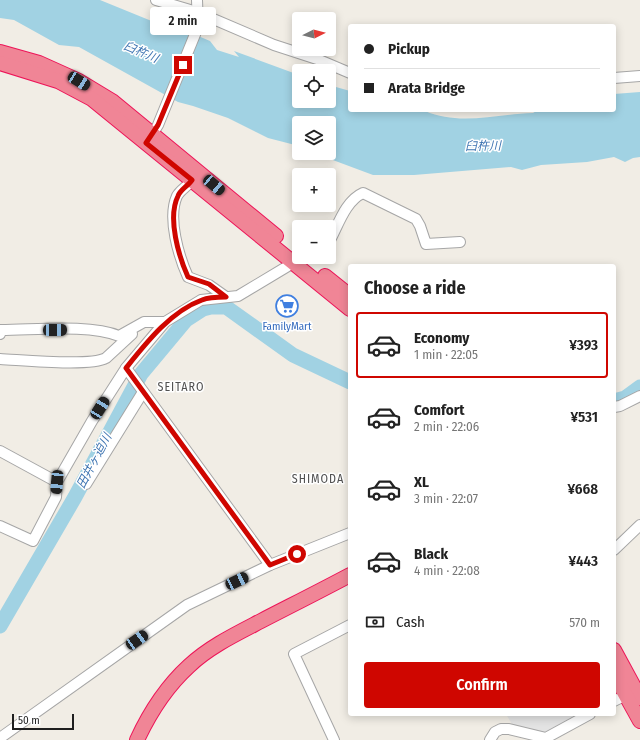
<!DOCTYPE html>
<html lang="en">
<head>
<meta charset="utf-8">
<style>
	:root { --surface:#fff; --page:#f2f2f2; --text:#222; --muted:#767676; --line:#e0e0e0; --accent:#cf0600 }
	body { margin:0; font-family:"Fira Sans Condensed","Noto Sans JP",sans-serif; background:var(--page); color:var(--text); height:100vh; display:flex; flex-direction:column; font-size:15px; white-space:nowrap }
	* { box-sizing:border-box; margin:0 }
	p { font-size:13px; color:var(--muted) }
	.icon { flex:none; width:22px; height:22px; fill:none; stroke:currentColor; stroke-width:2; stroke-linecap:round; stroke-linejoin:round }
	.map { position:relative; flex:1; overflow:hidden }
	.panel { position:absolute; left:348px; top:264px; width:268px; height:452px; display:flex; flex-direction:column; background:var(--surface); border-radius:4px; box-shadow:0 2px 10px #0003 }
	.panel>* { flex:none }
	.hud { position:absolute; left:348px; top:24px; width:268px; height:88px; border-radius:4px; box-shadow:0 2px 10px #0003; display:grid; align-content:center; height:88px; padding:0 16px; background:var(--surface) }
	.needle { width:26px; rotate:84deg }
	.controls { position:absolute; left:292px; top:12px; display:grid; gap:8px }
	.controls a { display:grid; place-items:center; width:44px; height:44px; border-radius:4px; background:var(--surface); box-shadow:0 2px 10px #0003; font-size:20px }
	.scale { position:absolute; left:12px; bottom:10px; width:62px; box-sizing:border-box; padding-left:4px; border:2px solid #1f1f1f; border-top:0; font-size:11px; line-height:14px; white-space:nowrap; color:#1f1f1f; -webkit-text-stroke:3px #fff; paint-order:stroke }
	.end { position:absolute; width:18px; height:18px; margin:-9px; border:5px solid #cf0600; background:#fff; box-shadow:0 0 0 2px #fff }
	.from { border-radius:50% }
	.bubble { position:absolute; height:28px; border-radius:4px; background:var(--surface); box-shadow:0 2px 10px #0003; font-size:13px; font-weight:600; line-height:28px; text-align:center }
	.car { position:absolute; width:12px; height:24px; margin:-12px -6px; border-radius:5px; box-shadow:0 0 3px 1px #0007; background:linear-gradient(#222 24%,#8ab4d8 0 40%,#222 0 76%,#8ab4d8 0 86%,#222 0) }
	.hud b { display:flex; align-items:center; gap:14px; height:38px; font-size:15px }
	.hud b+b { border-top:1px solid var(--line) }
	.hud i { width:10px; height:10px; background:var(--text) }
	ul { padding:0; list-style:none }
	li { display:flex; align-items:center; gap:12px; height:66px; margin:0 8px 6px; padding:0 8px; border:2px solid transparent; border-radius:4px }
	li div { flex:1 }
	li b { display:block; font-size:15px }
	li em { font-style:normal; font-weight:600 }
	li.selected { border-color:var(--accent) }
	li>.icon { width:36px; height:36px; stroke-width:1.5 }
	h2 { padding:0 16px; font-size:18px; line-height:48px }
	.pay { display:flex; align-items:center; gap:10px; height:44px; padding:0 16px; font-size:15px }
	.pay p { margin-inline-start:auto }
	.button { display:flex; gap:8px; margin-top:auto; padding:8px 16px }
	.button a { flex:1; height:46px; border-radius:4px; background:var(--accent); color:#fff; font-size:16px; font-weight:600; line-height:46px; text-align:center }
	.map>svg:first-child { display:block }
</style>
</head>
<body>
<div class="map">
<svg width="640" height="740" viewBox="0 0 640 740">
	<rect width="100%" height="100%" fill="#f1ede5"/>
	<!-- parking -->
	<path fill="#e3e3e3" d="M 506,714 L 584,714 L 546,736 L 514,728 Z"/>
	<!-- water -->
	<path fill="#a1d2e3" d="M 0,0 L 100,0 L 154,22 L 177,27 L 210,41 L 217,50 L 239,57 L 234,51 L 299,75 L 299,101 L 329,101 L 329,85 L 350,91 L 350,110 L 425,111 C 459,126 497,114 533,113 L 538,110 L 614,110 L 614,94 L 640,92 L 640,157 L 633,158 L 625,162 L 614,157 L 587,162 L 541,165 L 522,170 L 511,167 L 414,175 L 373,175 L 314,153 L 329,153 L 329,123 L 299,123 L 299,146 L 268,138 L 228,118 L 193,106 L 178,102 L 79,47 L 59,45 L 14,20 L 0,18 Z"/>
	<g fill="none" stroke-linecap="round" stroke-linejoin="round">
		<!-- river -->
		<g stroke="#a1d2e3" stroke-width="15">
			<path d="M 614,401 L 625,398 L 640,387"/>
			<path d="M 0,626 L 75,497 L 141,374 L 186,320 L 203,309 L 211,307 L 226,307 L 293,355 L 350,382"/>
		</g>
		<!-- minor casing -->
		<g stroke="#a6a6a6" stroke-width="12">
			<g id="minor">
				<path d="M 156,0 L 197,12 L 274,45 L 317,59 L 350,73"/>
				<path d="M 614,78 L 640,76"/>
				<path d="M 149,140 L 158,125 L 198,27 L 197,0"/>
				<path d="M 192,180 C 188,186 180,190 177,196 C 167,218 179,257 188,277 L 209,285 L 226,297"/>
				<path d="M 329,242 C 338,226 345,201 363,193 L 416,219 L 420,226 L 426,244 L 460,242"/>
				<path d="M 0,334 L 1,330 C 35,330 90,324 119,336 L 144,322 L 165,322"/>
				<path d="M 0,359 C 22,360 90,367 106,358 L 132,334"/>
				<path d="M 126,368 L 270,565"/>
				<path d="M 614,407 L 620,406 L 640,396"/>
				<path d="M 0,451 L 57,482"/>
				<path d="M 86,484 L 143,392"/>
				<path d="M 0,526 L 33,541 L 56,497 L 57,482 L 92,421 L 126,368 L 165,322 L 201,300 L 238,296 L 293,263 L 308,257"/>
				<path d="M 614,550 L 640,525"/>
				<path d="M 614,701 L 626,695 L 632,694"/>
				<path d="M 0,738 L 187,605 L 270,565 L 350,533"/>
				<path d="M 334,740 L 294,654 L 350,625"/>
				<path d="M 490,740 L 495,732 L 501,729 L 509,729 L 546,738 L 590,714"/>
			</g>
		</g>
		<!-- highway casing -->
		<g stroke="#ed1458" stroke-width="16">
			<g id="highway">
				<path d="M 0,52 L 39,63 L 79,81 L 112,101 L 276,236"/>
				<path d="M 0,63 L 58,81 L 92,99 L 350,309"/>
				<path d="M 325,276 L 350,296"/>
				<path d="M 614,650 L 640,698"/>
				<path d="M 614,674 L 640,721"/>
				<path d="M 137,740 C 150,712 166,687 189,666 C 209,647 236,634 261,621 C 290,606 320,591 350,575"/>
			</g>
		</g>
		<!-- minor -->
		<use href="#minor" stroke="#fff" stroke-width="10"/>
		<!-- highway -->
		<use href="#highway" stroke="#f08596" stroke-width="14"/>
	</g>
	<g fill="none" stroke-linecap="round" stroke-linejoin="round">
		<!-- route -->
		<path stroke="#cf0600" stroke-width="5" d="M 183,65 L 158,125 L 146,143 L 192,180 C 188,186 180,190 178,196 C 167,218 179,257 188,277 L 209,284 L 226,297 C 218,297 209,297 202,300 C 171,311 146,343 126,368 L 270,565 L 297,554"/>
	</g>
	<!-- icons -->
	<defs>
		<g id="supermarket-ring" transform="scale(1.15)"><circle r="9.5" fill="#fff" stroke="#3f7fe0" stroke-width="1.5"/><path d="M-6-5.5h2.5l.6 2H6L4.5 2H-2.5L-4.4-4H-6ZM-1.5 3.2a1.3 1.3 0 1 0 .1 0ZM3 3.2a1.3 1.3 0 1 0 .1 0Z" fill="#3f7fe0"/></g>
	</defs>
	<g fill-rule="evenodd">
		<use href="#supermarket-ring" x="287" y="306"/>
	</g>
	<g text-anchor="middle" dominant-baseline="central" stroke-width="3" stroke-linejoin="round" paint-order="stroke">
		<!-- shop labels -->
		<g font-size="11" fill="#366cbe" stroke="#fff">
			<text x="287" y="326">FamilyMart</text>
		</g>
		<!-- water labels -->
		<g font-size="12" font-style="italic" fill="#3f75b2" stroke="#fff">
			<text transform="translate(141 52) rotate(23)">臼杵川</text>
			<text transform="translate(483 146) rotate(-1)">臼杵川</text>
			<text transform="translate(94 461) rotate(-62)">田井ヶ迫川</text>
		</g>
		<!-- neighbourhood labels -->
		<g font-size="12" letter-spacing="1" fill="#525252" stroke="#fff">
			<text x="181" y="387">SEITARO</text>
			<text x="318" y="479">SHIMODA</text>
		</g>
	</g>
</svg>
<div class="controls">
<a><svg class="needle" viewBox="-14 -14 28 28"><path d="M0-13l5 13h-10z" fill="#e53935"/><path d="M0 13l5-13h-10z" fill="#767676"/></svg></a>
<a><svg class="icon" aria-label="locate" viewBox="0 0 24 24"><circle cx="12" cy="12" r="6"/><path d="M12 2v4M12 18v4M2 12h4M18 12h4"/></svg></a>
<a><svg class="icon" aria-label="layers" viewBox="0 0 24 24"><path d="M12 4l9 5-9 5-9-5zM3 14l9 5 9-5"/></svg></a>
<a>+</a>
<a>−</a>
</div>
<div class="scale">50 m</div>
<i class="end from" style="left:297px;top:554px"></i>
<i class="end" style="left:183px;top:65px"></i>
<div class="bubble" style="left:150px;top:7px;width:66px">2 min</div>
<i class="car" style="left:79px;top:81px;rotate:122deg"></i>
<i class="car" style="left:214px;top:185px;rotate:130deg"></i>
<i class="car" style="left:55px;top:330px;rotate:89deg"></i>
<i class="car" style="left:100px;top:408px;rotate:32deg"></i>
<i class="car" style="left:57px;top:482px;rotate:185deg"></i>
<i class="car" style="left:237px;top:581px;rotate:65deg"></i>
<i class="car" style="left:137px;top:640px;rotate:55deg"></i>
<div class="hud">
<b><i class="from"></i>Pickup</b>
<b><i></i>Arata Bridge</b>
</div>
<section class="panel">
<h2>Choose a ride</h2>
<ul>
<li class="selected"><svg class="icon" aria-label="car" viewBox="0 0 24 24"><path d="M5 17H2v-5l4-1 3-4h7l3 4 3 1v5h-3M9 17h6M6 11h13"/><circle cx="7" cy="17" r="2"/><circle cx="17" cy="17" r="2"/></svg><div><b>Economy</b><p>1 min · 22:05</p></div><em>¥393</em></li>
<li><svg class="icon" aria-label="car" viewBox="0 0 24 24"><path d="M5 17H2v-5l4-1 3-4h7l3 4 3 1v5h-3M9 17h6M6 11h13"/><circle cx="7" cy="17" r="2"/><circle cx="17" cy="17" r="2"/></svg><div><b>Comfort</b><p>2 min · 22:06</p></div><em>¥531</em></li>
<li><svg class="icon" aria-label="car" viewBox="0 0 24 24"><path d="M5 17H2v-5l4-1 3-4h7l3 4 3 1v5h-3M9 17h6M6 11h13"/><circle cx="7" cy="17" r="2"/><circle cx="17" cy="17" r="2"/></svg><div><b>XL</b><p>3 min · 22:07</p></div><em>¥668</em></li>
<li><svg class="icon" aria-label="car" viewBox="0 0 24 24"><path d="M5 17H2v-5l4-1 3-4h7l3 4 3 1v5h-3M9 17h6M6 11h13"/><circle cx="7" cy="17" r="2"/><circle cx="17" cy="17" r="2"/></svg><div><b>Black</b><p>4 min · 22:08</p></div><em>¥443</em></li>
</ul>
<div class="pay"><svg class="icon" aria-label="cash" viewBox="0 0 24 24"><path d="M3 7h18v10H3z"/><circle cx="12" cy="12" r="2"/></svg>Cash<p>570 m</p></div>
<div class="button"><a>Confirm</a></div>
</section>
</div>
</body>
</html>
